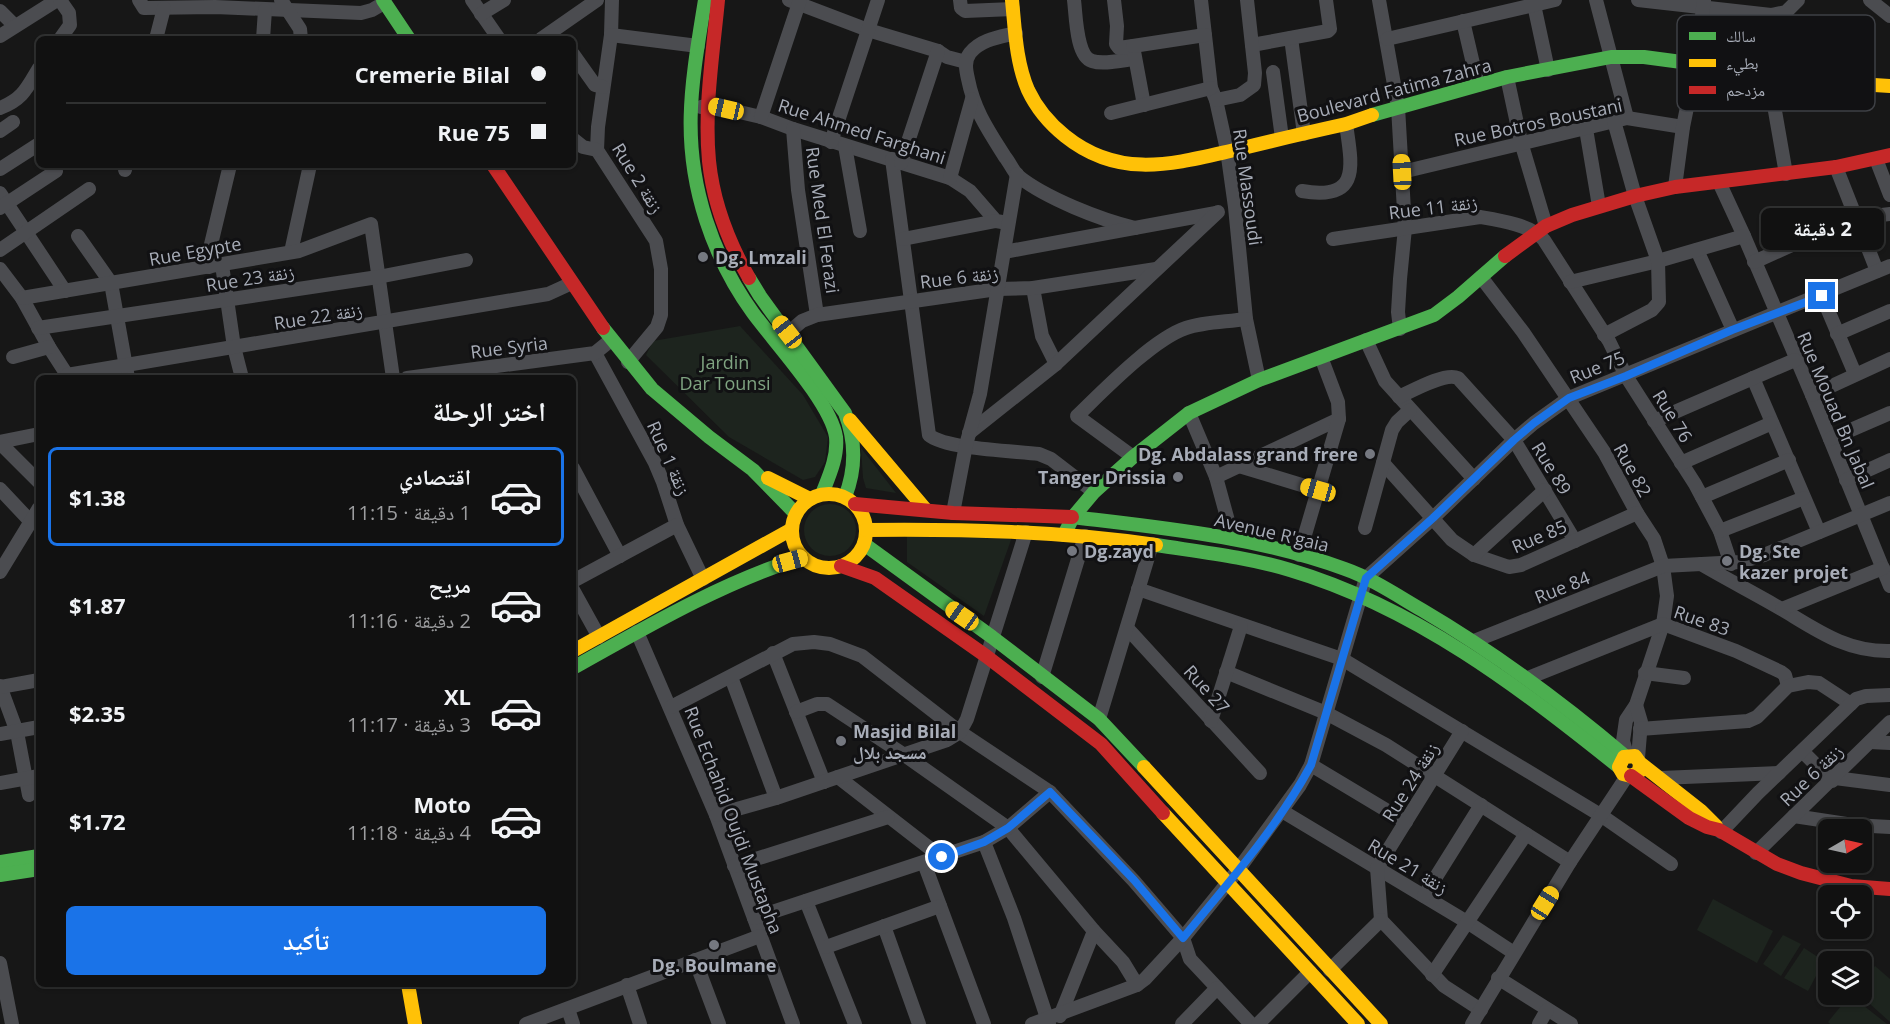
<!DOCTYPE html>
<html lang="ar">
<head>
<meta charset="utf-8">
<style>
	:root { --surface:#111; --page:#1a1a1a; --text:#f1f3f6; --muted:#9c9d9f; --line:#303131; --accent:#1a73e8 }
	body { margin:0; font-family:"Open Sans","Noto Naskh Arabic",sans-serif; background:var(--page); color:var(--text); direction:rtl; height:100vh; display:flex; flex-direction:column; font-size:22px; white-space:nowrap }
	* { box-sizing:border-box; margin:0 }
	p { font-size:20px; color:var(--muted) }
	.icon { flex:none; width:33px; height:33px; fill:none; stroke:currentColor; stroke-width:2; stroke-linecap:round; stroke-linejoin:round }
	.map { position:relative; flex:1; overflow:hidden; direction:ltr }
	.details { position:absolute; left:36px; top:375px; width:540px; height:612px; display:flex; flex-direction:column; background:var(--surface); border-radius:9px; box-shadow:0 2px 4px #0004,0 0 0 2px var(--line); direction:rtl }
	.details>* { flex:none }
	.banner { position:absolute; left:36px; top:36px; width:540px; height:132px; border-radius:9px; box-shadow:0 2px 4px #0004,0 0 0 2px var(--line); direction:rtl; display:grid; align-content:center; height:132px; padding:0 30px; background:var(--surface) }
	.needle { width:39px; rotate:81deg }
	.controls { position:absolute; left:1818px; top:819px; display:grid; gap:12px }
	.controls a { display:grid; place-items:center; width:54px; height:54px; border-radius:9px; background:var(--surface); box-shadow:0 2px 4px #0004,0 0 0 2px var(--line); font-size:30px }
	.end { position:absolute; width:27px; height:27px; margin:-14px; border:8px solid #1a73e8; background:#fff; box-shadow:0 0 0 3px #fff }
	.from { border-radius:50% }
	.bubble { position:absolute; height:42px; border-radius:9px; background:var(--surface); box-shadow:0 2px 4px #0004,0 0 0 2px var(--line); font-size:20px; font-weight:700; line-height:42px; text-align:center; direction:rtl }
	.car { position:absolute; width:18px; height:36px; margin:-18px -9px; border-radius:8px; box-shadow:0 0 4px 2px #0007; background:linear-gradient(#f5c518 24%,#345 0 40%,#f5c518 0 76%,#345 0 86%,#f5c518 0) }
	.banner b { display:flex; align-items:center; gap:21px; height:57px; font-size:22px }
	.banner b+b { border-top:2px solid var(--line) }
	.banner i { width:15px; height:15px; background:var(--text) }
	ul { padding:0; list-style:none }
	li { display:flex; align-items:center; gap:18px; height:99px; margin:0 12px 9px; padding:0 18px; border:3px solid transparent; border-radius:9px }
	li div { flex:1 }
	li b { display:block; font-size:22px }
	li em { font-style:normal; font-weight:700 }
	li.active { border-color:var(--accent) }
	li>.icon { width:54px; height:54px; stroke-width:1.5 }
	h2 { padding:0 30px; font-size:27px; line-height:72px }
	.primary-button { display:flex; gap:12px; margin-top:auto; padding:12px 30px }
	.primary-button a { flex:1; height:69px; border-radius:9px; background:var(--accent); color:#fff; font-size:24px; font-weight:700; line-height:69px; text-align:center }
	.map>svg:first-child { display:block }
</style>
</head>
<body>
<div class="map">
<svg width="1890" height="1024" viewBox="0 0 1890 1024">
	<rect width="100%" height="100%" fill="#171717"/>
	<!-- green -->
	<g fill="#1d241e">
		<path d="M 740,326 L 803,395 L 828,437 L 825,462 L 815,477 L 803,480 L 729,437 L 646,355 L 653,341 Z"/>
		<path d="M 861,448 L 896,493 L 866,488 L 863,478 Z"/>
		<circle cx="830" cy="530" r="26"/>
		<path d="M 907,536 L 1012,537 L 984,616 L 907,562 Z"/>
		<path d="M 1713,899 L 1773,931 L 1757,963 L 1697,930 Z"/>
		<path d="M 1783,935 L 1801,944 L 1781,976 L 1763,964 Z"/>
		<path d="M 1804,948 L 1824,961 L 1808,991 L 1784,978 Z"/>
		<path d="M 1875,966 L 1890,979 L 1890,1022 L 1860,995 L 1862,982 Z"/>
		<path d="M 1850,995 L 1887,1024 L 1830,1024 L 1828,1022 Z"/>
	</g>
	<g fill="none" stroke-linecap="round" stroke-linejoin="round">
		<!-- street -->
		<g stroke="#4b4c50" stroke-width="14">
			<path d="M 139,0 L 144,8 L 215,7 L 361,13 L 372,10 L 384,3"/>
			<path d="M 281,0 L 300,29 L 301,39"/>
			<path d="M 472,0 L 499,39"/>
			<path d="M 612,0 L 611,35 L 598,127 L 597,150 L 656,241 L 661,269 L 661,315 L 657,327 L 628,362"/>
			<path d="M 789,0 L 868,30 L 938,51 L 947,57 L 966,62"/>
			<path d="M 960,0 L 961,8 L 965,11 L 1013,9"/>
			<path d="M 1074,0 C 1076,15 1076,56 1092,61 C 1104,65 1122,60 1134,59"/>
			<path d="M 1114,0 L 1117,26 L 1116,44 L 1119,48 L 1133,46 L 1144,105"/>
			<path d="M 1201,0 L 1211,88 L 1216,100 L 1227,150 L 1235,207 L 1246,319 L 1259,380"/>
			<path d="M 1379,0 L 1398,107 L 1405,228 L 1400,279 L 1398,312 L 1400,329"/>
			<path d="M 1533,0 L 1548,70"/>
			<path d="M 1596,0 L 1627,118"/>
			<path d="M 1638,0 L 1771,15 L 1786,12 L 1798,0"/>
			<path d="M 1870,0 L 1890,16"/>
			<path d="M 0,11 L 15,26"/>
			<path d="M 481,14 L 504,0"/>
			<path d="M 1463,21 L 1478,85"/>
			<path d="M 1016,33 C 1000,37 981,39 970,53 C 964,61 966,70 968,79 C 974,110 988,130 1005,157 C 1010,163 1013,171 1018,176 C 1045,198 1101,220 1135,228"/>
			<path d="M 611,35 L 698,46"/>
			<path d="M 0,36 L 57,0"/>
			<path d="M 1291,38 L 1304,134"/>
			<path d="M 60,39 L 70,25 L 69,13 L 60,0"/>
			<path d="M 156,39 L 164,8"/>
			<path d="M 263,39 L 265,10"/>
			<path d="M 541,39 L 597,0"/>
			<path d="M 1387,39 L 1555,0"/>
			<path d="M 1252,45 L 1328,31 L 1330,29 L 1326,0"/>
			<path d="M 1133,46 L 1205,35"/>
			<path d="M 573,54 L 595,85 L 603,87"/>
			<path d="M 1273,72 L 1282,138"/>
			<path d="M 1507,77 L 1521,142 L 1546,226"/>
			<path d="M 1216,100 L 1240,95 L 1254,85 L 1255,73 L 1247,0"/>
			<path d="M 701,107 L 709,105 L 761,117 L 793,129 L 950,178 L 970,191 L 996,221 L 1008,223"/>
			<path d="M 0,108 C 23,99 27,88 39,68"/>
			<path d="M 1111,113 L 1211,88"/>
			<path d="M 761,117 L 800,0"/>
			<path d="M 793,129 L 798,190 L 817,315"/>
			<path d="M 1586,129 L 1599,206"/>
			<path d="M 0,131 L 13,122"/>
			<path d="M 573,139 L 583,147 L 597,150"/>
			<path d="M 831,142 L 878,0"/>
			<path d="M 845,146 L 860,231"/>
			<path d="M 892,159 L 929,435 C 945,449 1015,451 1039,454 L 1051,459 L 1094,492"/>
			<path d="M 1876,159 L 1890,195"/>
			<path d="M 901,163 L 938,51"/>
			<path d="M 1836,167 L 1877,271"/>
			<path d="M 0,169 L 39,144"/>
			<path d="M 125,170 L 126,165"/>
			<path d="M 1402,172 L 1627,118 L 1683,127"/>
			<path d="M 1786,174 L 1775,111 L 1776,105 L 1782,100 L 1833,92 L 1843,83"/>
			<path d="M 950,178 L 972,99"/>
			<path d="M 1719,182 L 1744,236 L 1812,395 L 1890,586"/>
			<path d="M 1675,187 L 1683,127 L 1696,63 L 1704,0"/>
			<path d="M 1302,191 C 1361,201 1352,166 1346,124"/>
			<path d="M 0,193 L 65,291"/>
			<path d="M 0,208 L 56,171"/>
			<path d="M 78,236 L 111,283 L 128,378"/>
			<path d="M 903,239 L 996,221"/>
			<path d="M 1333,239 L 1480,217 C 1498,220 1532,225 1544,240 L 1609,341 L 1626,376 L 1695,484 L 1720,531 L 1731,564"/>
			<path d="M 0,250 L 89,189"/>
			<path d="M 1697,250 L 1733,330"/>
			<path d="M 291,252 L 310,165"/>
			<path d="M 1004,252 L 1216,213"/>
			<path d="M 1754,262 L 1850,219 L 1890,214"/>
			<path d="M 222,265 L 234,347 L 242,378"/>
			<path d="M 209,267 L 208,257 L 230,165"/>
			<path d="M 0,269 L 22,298 L 49,347 L 69,378"/>
			<path d="M 1481,277 L 1523,332 L 1604,452 L 1637,513 L 1654,539 L 1663,566 L 1667,596 L 1663,624 L 1636,705 L 1626,720 L 1623,741 L 1627,755"/>
			<path d="M 1570,282 L 1658,261 L 1744,236"/>
			<path d="M 1033,288 L 1042,336 L 1056,364"/>
			<path d="M 1822,296 L 1855,374"/>
			<path d="M 22,298 L 299,251 L 371,224 L 393,378"/>
			<path d="M 38,328 L 378,277 L 466,260"/>
			<path d="M 1837,334 L 1890,311"/>
			<path d="M 1604,335 L 1652,310 L 1659,302 L 1658,261 L 1635,196 L 1614,121"/>
			<path d="M 782,338 L 802,321 L 817,315 L 997,289 L 1033,288 L 1156,269"/>
			<path d="M 1366,340 L 1385,381 L 1474,479"/>
			<path d="M 595,353 L 655,463 L 663,482 L 677,525 L 703,579"/>
			<path d="M 13,357 L 49,347"/>
			<path d="M 67,375 L 548,294 L 572,283"/>
			<path d="M 407,378 L 595,353 L 611,340"/>
			<path d="M 1753,378 L 1819,532"/>
			<path d="M 1812,395 L 1890,359"/>
			<path d="M 1399,397 C 1412,391 1445,372 1458,378 L 1514,440 L 1575,541"/>
			<path d="M 1189,413 L 1216,477 L 1233,539"/>
			<path d="M 1654,421 L 1795,360"/>
			<path d="M 969,433 L 1056,364 L 1218,212"/>
			<path d="M 1830,439 L 1890,413"/>
			<path d="M 0,442 L 39,434"/>
			<path d="M 0,443 L 39,482"/>
			<path d="M 1133,457 L 1077,416 C 1103,391 1153,339 1186,328 C 1204,322 1226,322 1246,319"/>
			<path d="M 1383,463 L 1452,540 L 1474,555 L 1509,567 L 1521,565 L 1637,513"/>
			<path d="M 1681,463 L 1772,423"/>
			<path d="M 1239,466 L 1318,490"/>
			<path d="M 573,468 L 620,556"/>
			<path d="M 1216,477 L 1339,419"/>
			<path d="M 1846,480 L 1890,460"/>
			<path d="M 0,489 L 31,522"/>
			<path d="M 1702,497 L 1789,460"/>
			<path d="M 953,513 L 966,445 L 980,394 L 1017,174"/>
			<path d="M 1365,528 L 1392,430 L 1397,422 L 1410,410"/>
			<path d="M 1720,531 L 1804,498"/>
			<path d="M 1299,555 L 1339,419 L 1338,402 L 1321,357"/>
			<path d="M 1474,555 L 1545,490"/>
			<path d="M 1701,564 C 1728,580 1756,594 1783,610 C 1818,631 1847,652 1890,651"/>
			<path d="M 0,572 L 39,508"/>
			<path d="M 573,581 L 677,525"/>
			<path d="M 1138,589 L 1342,659 L 1602,816 L 1671,864"/>
			<path d="M 573,590 L 599,637"/>
			<path d="M 1782,609 L 1883,568"/>
			<path d="M 1127,628 L 1260,773"/>
			<path d="M 637,632 L 716,815 L 793,1024"/>
			<path d="M 1474,641 L 1663,566 L 1740,562 L 1764,555 L 1890,503"/>
			<path d="M 773,653 L 824,782"/>
			<path d="M 1226,672 L 1326,713 L 1386,745 L 1570,862"/>
			<path d="M 1645,673 L 1684,678"/>
			<path d="M 731,677 L 776,798"/>
			<path d="M 1042,677 L 1085,536"/>
			<path d="M 1528,678 L 1663,624 L 1736,651 L 1781,672 L 1785,675 L 1788,686"/>
			<path d="M 0,686 L 17,732 L 29,795"/>
			<path d="M 0,687 L 39,680"/>
			<path d="M 1636,705 L 1641,722 L 1638,758"/>
			<path d="M 671,707 L 793,644 L 814,642 L 830,644 L 862,656 L 960,732 L 1050,792 L 1134,881 L 1183,938 L 1190,959 L 1251,1024"/>
			<path d="M 796,712 L 817,704 L 827,704 L 903,754 L 1008,828 L 1094,931 L 1123,962 L 1137,985"/>
			<path d="M 1099,719 L 1152,544"/>
			<path d="M 1211,721 L 1241,626"/>
			<path d="M 1640,729 L 1748,721 L 1757,717 L 1788,686 L 1808,682 L 1819,683 L 1851,704"/>
			<path d="M 0,734 L 39,727"/>
			<path d="M 1870,742 L 1890,743"/>
			<path d="M 1803,752 L 1832,781"/>
			<path d="M 1311,765 L 1406,822"/>
			<path d="M 838,777 L 941,857"/>
			<path d="M 1661,778 L 1779,773"/>
			<path d="M 1835,778 L 1890,785"/>
			<path d="M 0,783 L 39,776"/>
			<path d="M 1282,811 L 1467,922 L 1514,953"/>
			<path d="M 716,815 L 776,798 L 947,740 L 960,732 L 967,719 L 1026,532"/>
			<path d="M 1794,816 L 1853,825 L 1890,827"/>
			<path d="M 1721,832 L 1758,793 L 1856,699 L 1866,696 L 1890,695"/>
			<path d="M 984,842 L 1014,918 L 1049,1024"/>
			<path d="M 1756,853 L 1890,722"/>
			<path d="M 924,863 L 984,1024"/>
			<path d="M 734,866 L 888,817"/>
			<path d="M 1424,896 L 1481,805"/>
			<path d="M 806,901 L 855,1024"/>
			<path d="M 754,918 L 984,842 L 1008,828 L 1050,792"/>
			<path d="M 1381,920 L 1377,868 L 1462,731"/>
			<path d="M 1381,920 L 1444,986 L 1481,1010"/>
			<path d="M 884,926 L 919,1024"/>
			<path d="M 826,947 L 940,906"/>
			<path d="M 695,960 L 719,1024"/>
			<path d="M 0,963 L 12,1024"/>
			<path d="M 1330,970 L 1381,920"/>
			<path d="M 1432,975 L 1526,834"/>
			<path d="M 1498,978 L 1571,1024"/>
			<path d="M 627,985 L 640,1024"/>
			<path d="M 568,1009 L 573,1024"/>
			<path d="M 1060,1016 L 1094,931"/>
			<path d="M 526,1024 L 760,936"/>
			<path d="M 1032,1024 L 1137,985 L 1145,979 L 1183,938 L 1238,870 L 1300,785 L 1311,765 L 1366,578 L 1433,518 L 1514,440 L 1534,423 L 1569,398 L 1890,266"/>
			<path d="M 1182,1024 L 1217,988"/>
			<path d="M 1258,1024 L 1310,972"/>
			<path d="M 1472,1024 L 1570,862 L 1627,776"/>
			<path d="M 1539,1024 L 1547,1010"/>
		</g>
		<!-- fast -->
		<g stroke="#4caf50" stroke-width="14">
			<path d="M 383,0 L 409,39"/>
			<path d="M 705,0 C 692,81 680,140 706,220 C 717,254 732,284 753,313 C 775,343 831,403 836,437 C 838,457 829,476 822,494"/>
			<path d="M 1372,115 L 1507,77 L 1611,57 L 1644,57 L 1787,76"/>
			<path d="M 749,278 L 760,296 L 845,413 C 856,441 856,469 845,497"/>
			<path d="M 603,328 L 652,389 L 709,437 L 753,470 L 796,514"/>
			<path d="M 1072,517 C 1164,528 1258,537 1345,569 C 1371,578 1398,596 1422,610 C 1495,653 1560,701 1625,756"/>
			<path d="M 1064,535 L 1073,517 L 1094,492 L 1133,457 L 1189,413 L 1259,380 L 1434,315 L 1458,297 L 1505,256"/>
			<path d="M 864,544 L 992,637 L 1099,719 L 1144,767"/>
			<path d="M 1156,545 C 1201,552 1247,557 1290,570 C 1415,607 1519,687 1619,767"/>
			<path d="M 573,668 C 648,626 721,583 803,557"/>
			<path d="M 0,862 L 39,856"/>
			<path d="M 0,875 L 39,869"/>
		</g>
		<!-- slow -->
		<g stroke="#ffc107" stroke-width="14">
			<path d="M 1012,0 C 1015,30 1016,62 1028,90 C 1036,107 1050,124 1065,136 C 1121,181 1176,163 1239,149 C 1275,140 1310,132 1346,124 L 1372,115"/>
			<path d="M 1787,76 L 1843,83 L 1890,86"/>
			<path d="M 850,420 L 926,510"/>
			<path d="M 768,478 L 810,499"/>
			<circle cx="829" cy="531" r="37"/>
			<path d="M 866,530 C 963,529 1060,531 1156,545"/>
			<path d="M 573,651 L 792,529"/>
			<path d="M 1640,763 L 1639,772 L 1631,776 L 1623,774 L 1619,767 L 1624,757 L 1635,756 L 1640,763 L 1701,811 L 1716,826"/>
			<path d="M 1144,767 L 1381,1024"/>
			<path d="M 1163,813 L 1358,1024"/>
			<path d="M 408,984 L 415,1024"/>
		</g>
		<!-- jam -->
		<g stroke="#c62828" stroke-width="14">
			<path d="M 718,0 C 713,53 704,108 709,161 C 713,201 729,243 749,278"/>
			<path d="M 493,165 L 603,328"/>
			<path d="M 1505,256 L 1546,226 L 1572,215 L 1635,196 L 1675,187 L 1836,167 L 1890,155"/>
			<path d="M 855,504 L 953,513 L 1072,517"/>
			<path d="M 841,566 L 875,578 L 986,656 L 1101,744 L 1163,813"/>
			<path d="M 1631,776 L 1689,818 L 1707,827 L 1719,830 L 1777,864 L 1801,873 L 1851,886 L 1890,889"/>
		</g>
	</g>
	<g fill="none" stroke-linecap="round" stroke-linejoin="round">
		<!-- route -->
		<path stroke="#1a73e8" stroke-width="8" d="M 942,857 L 984,842 L 1008,828 L 1050,792 L 1134,880 L 1183,938 C 1228,883 1277,828 1311,765 L 1366,578 L 1433,518 L 1514,440 L 1534,423 L 1569,398 L 1626,376 L 1732,330 L 1822,296"/>
	</g>
	<!-- markers -->
	<g fill="#757880" stroke="#111113" stroke-width="2">
		<circle cx="703" cy="257" r="6"/>
		<circle cx="1370" cy="454" r="6"/>
		<circle cx="1178" cy="477" r="6"/>
		<circle cx="1072" cy="551" r="6"/>
		<circle cx="1727" cy="561" r="6"/>
		<circle cx="841" cy="741" r="6"/>
		<circle cx="714" cy="945" r="6"/>
	</g>
	<g text-anchor="middle" dominant-baseline="central" stroke-width="6" stroke-linejoin="round" paint-order="stroke">
		<!-- street labels -->
		<g font-size="18" fill="#a8adb8" stroke="#111113">
			<text transform="translate(1394 90) rotate(-15)">Boulevard Fatima Zahra</text>
			<text transform="translate(1538 122) rotate(-12)">Rue Botros Boustani</text>
			<text transform="translate(862 131) rotate(18)">Rue Ahmed Farghani</text>
			<text transform="translate(638 178) rotate(58)">Rue 2 زنقة</text>
			<text transform="translate(1248 187) rotate(82)">Rue Massoudi</text>
			<text transform="translate(1433 207) rotate(-7)">Rue 11 زنقة</text>
			<text transform="translate(823 220) rotate(82)">Rue Med El Ferazi</text>
			<text transform="translate(195 251) rotate(-10)">Rue Egypte</text>
			<text transform="translate(959 277) rotate(-7)">Rue 6 زنقة</text>
			<text transform="translate(250 278) rotate(-9)">Rue 23 زنقة</text>
			<text transform="translate(318 316) rotate(-9)">Rue 22 زنقة</text>
			<text transform="translate(509 347) rotate(-7)">Rue Syria</text>
			<text transform="translate(1597 367) rotate(-22)">Rue 75</text>
			<text transform="translate(1836 410) rotate(67)">Rue Mouad Bn Jabal</text>
			<text transform="translate(1673 416) rotate(58)">Rue 76</text>
			<text transform="translate(669 458) rotate(66)">Rue 1 زنقة</text>
			<text transform="translate(1552 468) rotate(58)">Rue 89</text>
			<text transform="translate(1633 470) rotate(61)">Rue 82</text>
			<text transform="translate(1272 532) rotate(13)">Avenue R'gaia</text>
			<text transform="translate(1539 536) rotate(-23)">Rue 85</text>
			<text transform="translate(1562 587) rotate(-22)">Rue 84</text>
			<text transform="translate(1702 620) rotate(19)">Rue 83</text>
			<text transform="translate(1207 689) rotate(48)">Rue 27</text>
			<text transform="translate(1811 775) rotate(-44)">Rue 6 زنقة</text>
			<text transform="translate(1410 782) rotate(-58)">Rue 24 زنقة</text>
			<text transform="translate(734 820) rotate(69)">Rue Echahid Oujdi Mustapha</text>
			<text transform="translate(1408 866) rotate(31)">Rue 21 زنقة</text>
		</g>
		<!-- poi labels -->
		<g font-size="18" font-weight="bold" fill="#a8adb8" stroke="#111113" text-anchor="start">
			<text x="715" y="257">Dg. Lmzali</text>
			<text x="1358" y="454" text-anchor="end">Dg. Abdalass grand frere</text>
			<text x="1166" y="477" text-anchor="end">Tanger Drissia</text>
			<text x="1084" y="551">Dg.zayd</text>
			<text x="1739" y="551">Dg. Ste<tspan x="1739" dy="21">kazer projet</tspan></text>
			<text x="853" y="731">Masjid Bilal<tspan x="853" dy="21">مسجد بلال</tspan></text>
			<text x="714" y="965" text-anchor="middle">Dg. Boulmane</text>
		</g>
		<!-- park labels -->
		<g font-size="18" fill="#7fa381" stroke="#111113">
			<text x="725" y="362">Jardin<tspan x="725" dy="21">Dar Tounsi</tspan></text>
		</g>
	</g>
	<!-- legend -->
	<rect x="1677" y="15" width="198" height="96" rx="9" fill="#111113" stroke="#3e4045" stroke-width="1.5"/>
	<rect x="1689" y="32" width="27" height="8" fill="#4caf50"/>
	<rect x="1689" y="59" width="27" height="8" fill="#ffc107"/>
	<rect x="1689" y="86" width="27" height="8" fill="#c62828"/>
	<g font-size="16" fill="#a8adb8">
		<text x="1726" y="42">سالك</text>
		<text x="1726" y="69">بطيء</text>
		<text x="1726" y="96">مزدحم</text>
	</g>
</svg>
<div class="controls">
<a><svg class="needle" viewBox="-14 -14 28 28"><path d="M0-13l5 13h-10z" fill="#e53935"/><path d="M0 13l5-13h-10z" fill="#9c9d9f"/></svg></a>
<a><svg class="icon" aria-label="locate" viewBox="0 0 24 24"><circle cx="12" cy="12" r="6"/><path d="M12 2v4M12 18v4M2 12h4M18 12h4"/></svg></a>
<a><svg class="icon" aria-label="layers" viewBox="0 0 24 24"><path d="M12 4l9 5-9 5-9-5zM3 14l9 5 9-5"/></svg></a>
</div>
<i class="end from" style="left:942px;top:857px"></i>
<i class="end" style="left:1822px;top:296px"></i>
<div class="bubble" style="left:1761px;top:208px;width:123px">2 دقيقة</div>
<i class="car" style="left:726px;top:109px;rotate:283deg"></i>
<i class="car" style="left:1402px;top:172px;rotate:357deg"></i>
<i class="car" style="left:787px;top:332px;rotate:322deg"></i>
<i class="car" style="left:1318px;top:490px;rotate:286deg"></i>
<i class="car" style="left:790px;top:561px;rotate:75deg"></i>
<i class="car" style="left:962px;top:616px;rotate:305deg"></i>
<i class="car" style="left:1545px;top:903px;rotate:32deg"></i>
<div class="banner">
<b><i class="from"></i>Cremerie Bilal</b>
<b><i></i>Rue 75</b>
</div>
<section class="details">
<h2>اختر الرحلة</h2>
<ul>
<li class="active"><svg class="icon" aria-label="car" viewBox="0 0 24 24"><path d="M5 17H2v-5l4-1 3-4h7l3 4 3 1v5h-3M9 17h6M6 11h13"/><circle cx="7" cy="17" r="2"/><circle cx="17" cy="17" r="2"/></svg><div><b>اقتصادي</b><p>1 دقيقة · 11:15</p></div><em>$1.38</em></li>
<li><svg class="icon" aria-label="car" viewBox="0 0 24 24"><path d="M5 17H2v-5l4-1 3-4h7l3 4 3 1v5h-3M9 17h6M6 11h13"/><circle cx="7" cy="17" r="2"/><circle cx="17" cy="17" r="2"/></svg><div><b>مريح</b><p>2 دقيقة · 11:16</p></div><em>$1.87</em></li>
<li><svg class="icon" aria-label="car" viewBox="0 0 24 24"><path d="M5 17H2v-5l4-1 3-4h7l3 4 3 1v5h-3M9 17h6M6 11h13"/><circle cx="7" cy="17" r="2"/><circle cx="17" cy="17" r="2"/></svg><div><b>XL</b><p>3 دقيقة · 11:17</p></div><em>$2.35</em></li>
<li><svg class="icon" aria-label="car" viewBox="0 0 24 24"><path d="M5 17H2v-5l4-1 3-4h7l3 4 3 1v5h-3M9 17h6M6 11h13"/><circle cx="7" cy="17" r="2"/><circle cx="17" cy="17" r="2"/></svg><div><b>Moto</b><p>4 دقيقة · 11:18</p></div><em>$1.72</em></li>
</ul>
<div class="primary-button"><a>تأكيد</a></div>
</section>
</div>
</body>
</html>
